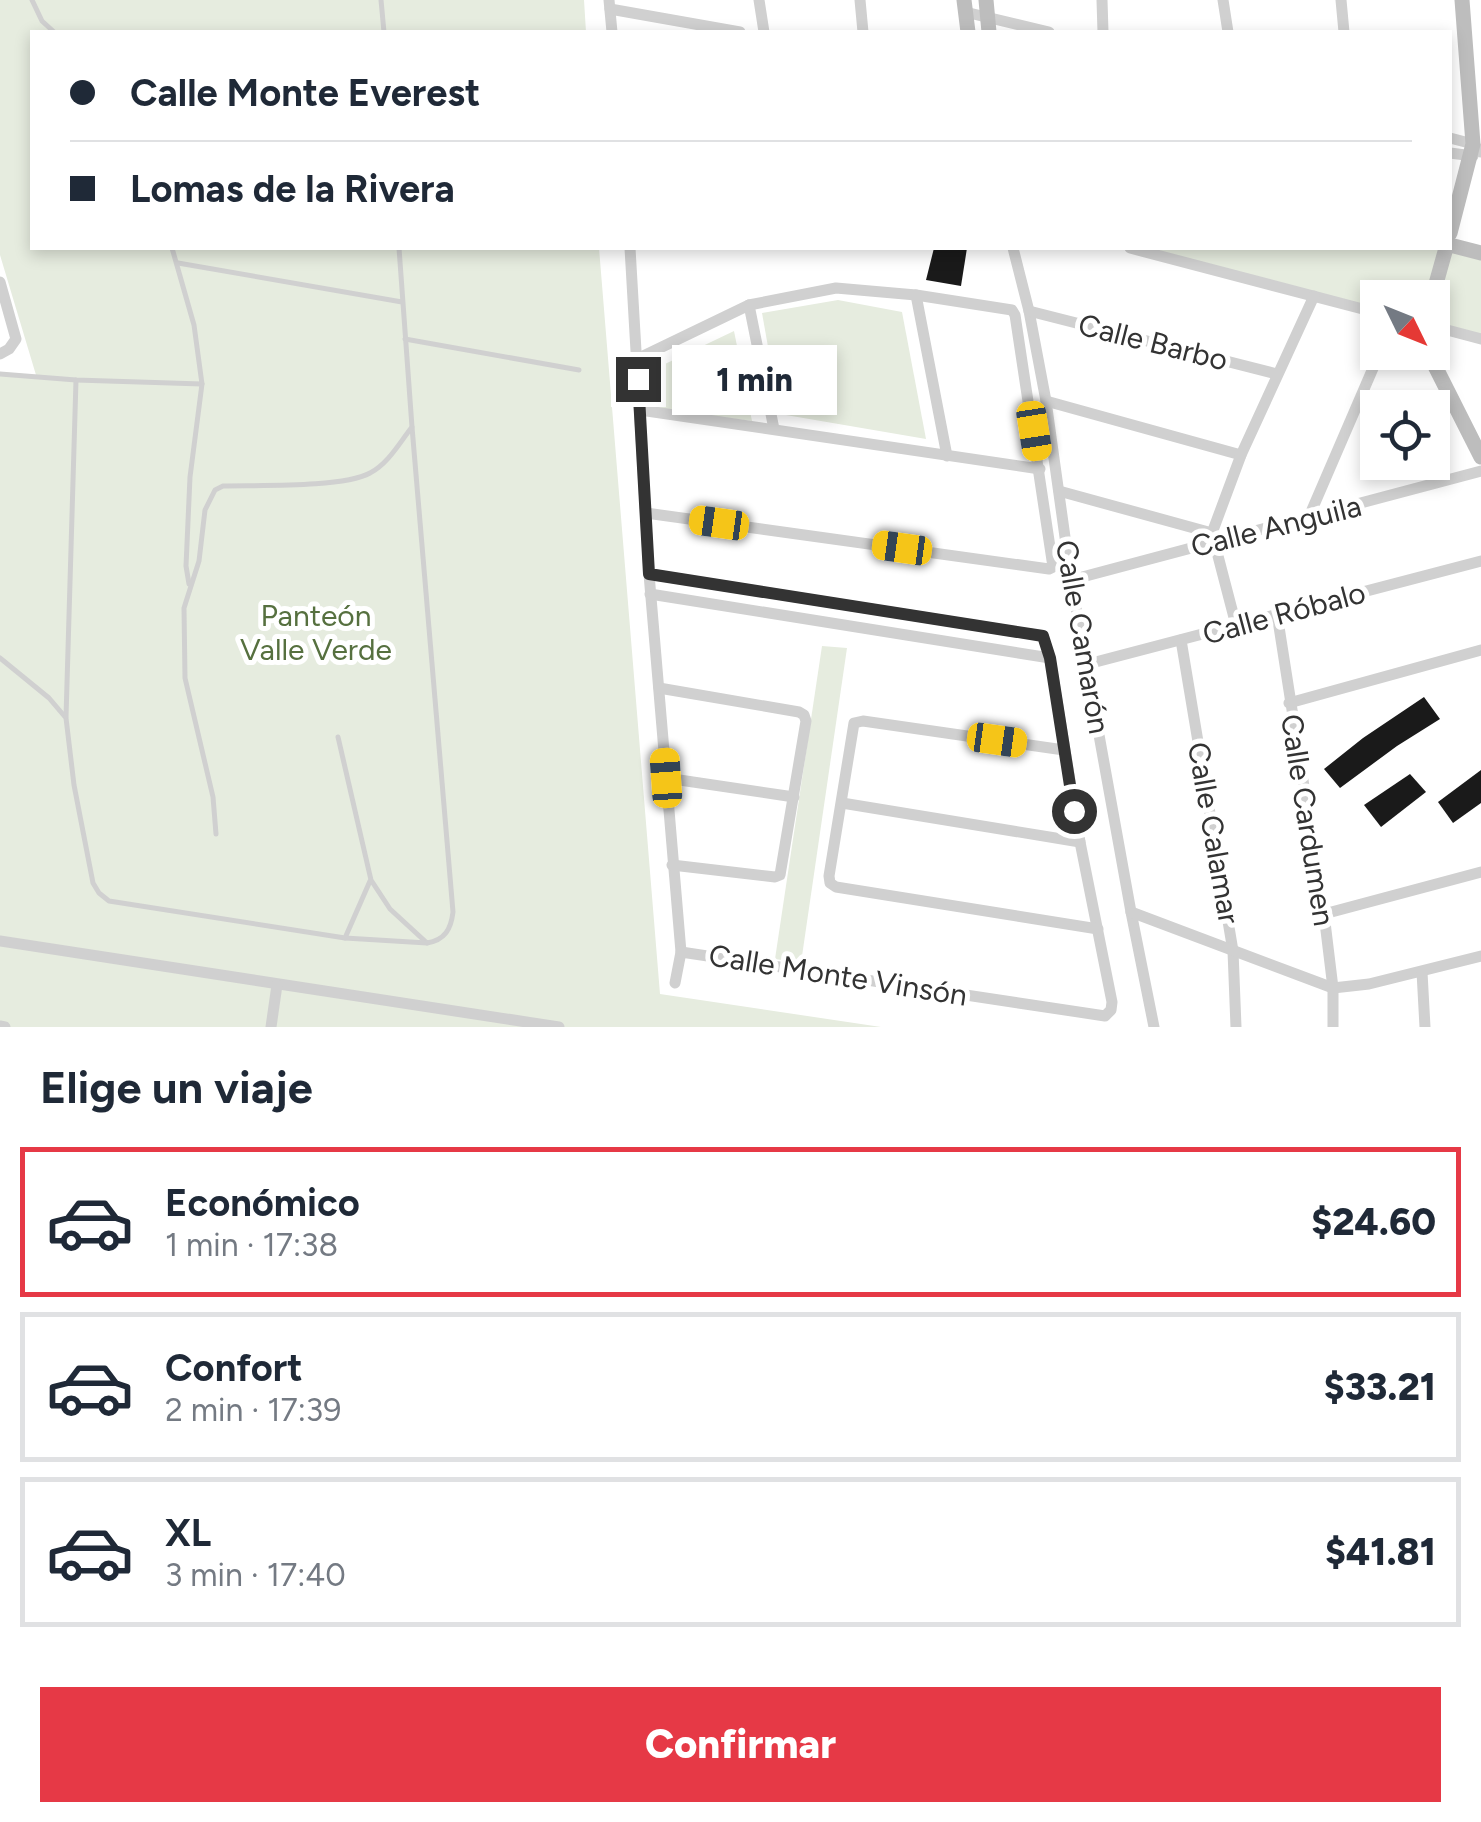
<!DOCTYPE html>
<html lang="es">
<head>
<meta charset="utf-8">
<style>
	:root { --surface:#fff; --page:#f6f6f7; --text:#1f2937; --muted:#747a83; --line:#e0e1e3; --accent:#e63946 }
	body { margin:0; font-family:Figtree,sans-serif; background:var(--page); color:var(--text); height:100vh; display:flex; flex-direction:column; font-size:38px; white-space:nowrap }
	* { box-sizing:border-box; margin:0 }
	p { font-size:32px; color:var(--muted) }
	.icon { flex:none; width:55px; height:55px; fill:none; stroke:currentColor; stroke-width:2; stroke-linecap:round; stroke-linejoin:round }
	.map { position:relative; height:1027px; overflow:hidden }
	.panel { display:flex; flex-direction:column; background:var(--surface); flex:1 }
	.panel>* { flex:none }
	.hud { position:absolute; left:30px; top:30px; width:1422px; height:220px; border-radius:0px; box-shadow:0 5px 15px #0003; display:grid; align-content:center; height:220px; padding:0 40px; background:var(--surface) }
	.needle { width:65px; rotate:133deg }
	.fabs { position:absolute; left:1360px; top:280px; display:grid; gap:20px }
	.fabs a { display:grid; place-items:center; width:90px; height:90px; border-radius:0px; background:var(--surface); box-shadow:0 5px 15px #0003; font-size:50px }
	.end { position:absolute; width:45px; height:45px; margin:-22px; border:12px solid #333; background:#fff; box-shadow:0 0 0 5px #fff }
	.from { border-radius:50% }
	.bubble { position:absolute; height:70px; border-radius:0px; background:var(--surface); box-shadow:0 5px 15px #0003; font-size:32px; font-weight:800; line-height:70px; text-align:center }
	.car { position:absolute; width:30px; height:60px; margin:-30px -15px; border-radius:12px; box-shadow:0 0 8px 2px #0007; background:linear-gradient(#f5c518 24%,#345 0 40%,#f5c518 0 76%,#345 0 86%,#f5c518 0) }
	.hud b { display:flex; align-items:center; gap:35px; height:95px; font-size:38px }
	.hud b+b { border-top:2px solid var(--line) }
	.hud i { width:25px; height:25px; background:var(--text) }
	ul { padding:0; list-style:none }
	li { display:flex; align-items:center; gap:30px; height:150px; margin:0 20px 15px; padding:0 20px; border:5px solid var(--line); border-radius:0px }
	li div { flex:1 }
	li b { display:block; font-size:38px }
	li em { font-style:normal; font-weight:800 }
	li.on { border-color:var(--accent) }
	li>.icon { width:90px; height:90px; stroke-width:1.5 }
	h2 { padding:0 40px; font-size:45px; line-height:120px }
	.action { display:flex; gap:20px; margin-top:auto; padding:20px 40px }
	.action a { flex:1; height:115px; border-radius:0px; background:var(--accent); color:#fff; font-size:40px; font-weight:800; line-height:115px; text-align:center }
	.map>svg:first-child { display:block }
</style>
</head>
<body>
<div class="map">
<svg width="1481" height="1027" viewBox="0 0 1481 1027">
	<rect width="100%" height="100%" fill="#fff"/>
	<!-- green -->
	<g fill="#e6ecdf">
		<path d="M 0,0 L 584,0 L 586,32 L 32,32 L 32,248 L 599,248 L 660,994 L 881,1027 L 0,1027 L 0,372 L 36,375 L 0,255 Z"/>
		<path d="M 1130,248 L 1450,248 L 1481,254 L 1481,339 L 1433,326 L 1432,298 L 1378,298 L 1377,313 Z"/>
		<path d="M 838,300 L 902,312 L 926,439 L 780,414 L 762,313 Z"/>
		<path d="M 734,331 L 752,421 L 646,408 L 642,375 Z"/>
		<path d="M 822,646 L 847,648 L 801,963 L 775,959 Z"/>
	</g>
	<!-- building -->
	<g fill="#1a1a1a">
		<path d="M 934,248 L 967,248 L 961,286 L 926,280 Z"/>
		<path d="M 1424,697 L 1440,719 L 1397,746 L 1340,788 L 1324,769 L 1363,738 Z"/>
		<path d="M 1481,770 L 1481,803 L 1453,823 L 1438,802 Z"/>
		<path d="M 1410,774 L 1426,792 L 1381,827 L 1364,805 Z"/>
	</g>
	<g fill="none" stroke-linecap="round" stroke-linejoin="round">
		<!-- lane -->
		<g stroke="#d0d0d0" stroke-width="5">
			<path d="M 32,0 L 42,21 L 54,32"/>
			<path d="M 381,0 L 384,32"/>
			<path d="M 178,263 L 402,302"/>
			<path d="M 405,339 L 579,370"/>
			<path d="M 0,374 L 76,380 L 202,384 L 194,325 L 172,248"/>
			<path d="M 189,584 L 186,566 L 190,477 L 202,384"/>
			<path d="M 0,658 L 49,698 L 66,718 L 74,785 L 93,883 L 99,893 L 109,901 L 345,938 L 370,881"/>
			<path d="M 66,717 L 76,380"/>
			<path d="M 338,737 L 371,880 L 390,909 L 427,943 C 445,940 451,929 453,912 L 412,427"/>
			<path d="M 216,834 L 213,797 L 185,678 L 184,608 L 199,561 L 205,510 L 215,490 L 223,486 C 257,485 343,488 370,473 C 388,464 400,442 412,427 L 399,248"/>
			<path d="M 345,938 L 427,943"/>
		</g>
		<!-- street -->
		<g stroke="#d0d0d0" stroke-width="11">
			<path d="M 609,0 L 612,32"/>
			<path d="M 759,0 L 764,32"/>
			<path d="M 860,0 L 863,32"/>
			<path d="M 1102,0 L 1103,32"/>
			<path d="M 1223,0 L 1228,32"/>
			<path d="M 1341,0 L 1344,32"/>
			<path d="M 610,9 L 740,32"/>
			<path d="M 965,12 L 1049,32"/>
			<path d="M 1450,138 L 1473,144 L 1481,152"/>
			<path d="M 1450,153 L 1473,156"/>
			<path d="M 630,248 L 649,574 L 681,952 L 675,983"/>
			<path d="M 1013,248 L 1029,311 L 1046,401 L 1071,580 L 1131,912 L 1154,1027"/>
			<path d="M 1130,248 L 1378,313"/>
			<path d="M 0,282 L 16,339 L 9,349 L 0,354"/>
			<path d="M 916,295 L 947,456"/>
			<path d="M 749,305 L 774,429"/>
			<path d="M 1029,311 L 1277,374"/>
			<path d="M 1432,326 L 1481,339"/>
			<path d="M 637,359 L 749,305 L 836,288 L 916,295 L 1012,310 L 1015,315 L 1053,567 L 1049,569 L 646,513"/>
			<path d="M 1046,401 L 1241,455"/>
			<path d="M 640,410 L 1040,469"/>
			<path d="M 1059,491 L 1212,533"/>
			<path d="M 1308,519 L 1380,352"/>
			<path d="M 649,574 L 1043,636 L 1050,658 L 1080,842 L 1112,1002 L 1111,1010 L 1105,1016 L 681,952"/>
			<path d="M 1071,580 L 1481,471"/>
			<path d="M 650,594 L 1050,658"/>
			<path d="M 1277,614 L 1324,914 L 1333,988 L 1333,1027"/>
			<path d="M 1236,625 L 1212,533 L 1241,455 L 1314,296"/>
			<path d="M 1181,640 L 1233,951 L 1236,1027"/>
			<path d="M 1088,664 L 1481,561"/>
			<path d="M 659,688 L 799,712 L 804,715 L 806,721 L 780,875 L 775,877 L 672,865"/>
			<path d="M 1289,703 L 1481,650"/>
			<path d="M 1064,750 L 863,721 L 854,723 L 829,876 L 830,883 L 836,887 L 1098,929"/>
			<path d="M 666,778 L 794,797"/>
			<path d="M 842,803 L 1080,842"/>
			<path d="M 1131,912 L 1333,988 L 1369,984 L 1481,956"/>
			<path d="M 1324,914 L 1481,872"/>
			<path d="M 0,941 L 559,1027"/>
			<path d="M 1422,972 L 1425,1027"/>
			<path d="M 0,1026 L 5,1027"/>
			<path d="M 271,1027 L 277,985"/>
		</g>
		<!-- secondary -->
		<g stroke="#bdbdbd" stroke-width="15">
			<path d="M 964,0 L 968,32"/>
			<path d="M 986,0 L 989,32"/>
			<path d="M 1450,233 L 1473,144 L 1462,0"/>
			<path d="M 1450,245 L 1481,253"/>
			<path d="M 1432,298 L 1446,248"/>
			<path d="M 1432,352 L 1435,366 L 1481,457"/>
		</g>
	</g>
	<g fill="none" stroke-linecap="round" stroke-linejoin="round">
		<!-- route -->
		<path stroke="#333" stroke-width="12" d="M 638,379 L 649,574 L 1043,636 L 1050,658 L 1074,811"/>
	</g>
	<g text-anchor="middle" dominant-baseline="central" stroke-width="10" stroke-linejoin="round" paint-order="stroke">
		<!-- street labels -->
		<g font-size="30" fill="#333" stroke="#fff">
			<text transform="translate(1153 342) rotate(14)">Calle Barbo</text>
			<text transform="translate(1276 526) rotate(-14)">Calle Anguila</text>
			<text transform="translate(1284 613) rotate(-15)">Calle Róbalo</text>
			<text transform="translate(1083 637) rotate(80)">Calle Camarón</text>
			<text transform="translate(1308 820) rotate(81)">Calle Cardumen</text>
			<text transform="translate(1214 833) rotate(80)">Calle Calamar</text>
			<text transform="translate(838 975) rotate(9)">Calle Monte Vinsón</text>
		</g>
		<!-- park labels -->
		<g font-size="30" fill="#56703f" stroke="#fff">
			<text x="316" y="615">Panteón<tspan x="316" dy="34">Valle Verde</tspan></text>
		</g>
	</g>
</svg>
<div class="fabs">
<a><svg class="needle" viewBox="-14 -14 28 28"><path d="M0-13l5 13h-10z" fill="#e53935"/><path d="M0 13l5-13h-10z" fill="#747a83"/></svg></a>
<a><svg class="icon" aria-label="locate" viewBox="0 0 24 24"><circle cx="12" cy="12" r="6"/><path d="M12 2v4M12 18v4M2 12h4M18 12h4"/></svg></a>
</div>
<i class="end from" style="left:1074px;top:811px"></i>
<i class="end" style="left:638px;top:379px"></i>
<div class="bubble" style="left:672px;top:345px;width:165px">1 min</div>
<i class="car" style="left:1034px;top:431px;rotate:171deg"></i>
<i class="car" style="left:719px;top:523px;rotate:278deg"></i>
<i class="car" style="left:902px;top:548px;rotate:278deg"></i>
<i class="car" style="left:997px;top:740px;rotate:98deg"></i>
<i class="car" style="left:666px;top:778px;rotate:356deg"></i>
<div class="hud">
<b><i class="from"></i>Calle Monte Everest</b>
<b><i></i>Lomas de la Rivera</b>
</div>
</div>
<section class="panel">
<h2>Elige un viaje</h2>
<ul>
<li class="on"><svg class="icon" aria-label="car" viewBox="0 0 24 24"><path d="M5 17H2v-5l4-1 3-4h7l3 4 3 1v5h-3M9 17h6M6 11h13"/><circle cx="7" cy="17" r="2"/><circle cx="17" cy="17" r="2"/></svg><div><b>Económico</b><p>1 min · 17:38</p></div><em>$24.60</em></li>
<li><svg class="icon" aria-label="car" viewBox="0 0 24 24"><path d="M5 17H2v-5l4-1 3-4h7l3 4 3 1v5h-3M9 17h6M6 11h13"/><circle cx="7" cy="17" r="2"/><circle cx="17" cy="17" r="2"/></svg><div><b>Confort</b><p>2 min · 17:39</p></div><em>$33.21</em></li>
<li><svg class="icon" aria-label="car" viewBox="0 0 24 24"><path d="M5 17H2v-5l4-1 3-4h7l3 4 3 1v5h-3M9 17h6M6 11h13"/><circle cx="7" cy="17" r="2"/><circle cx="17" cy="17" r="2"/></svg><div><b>XL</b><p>3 min · 17:40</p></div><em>$41.81</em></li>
</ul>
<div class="action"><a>Confirmar</a></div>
</section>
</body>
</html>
